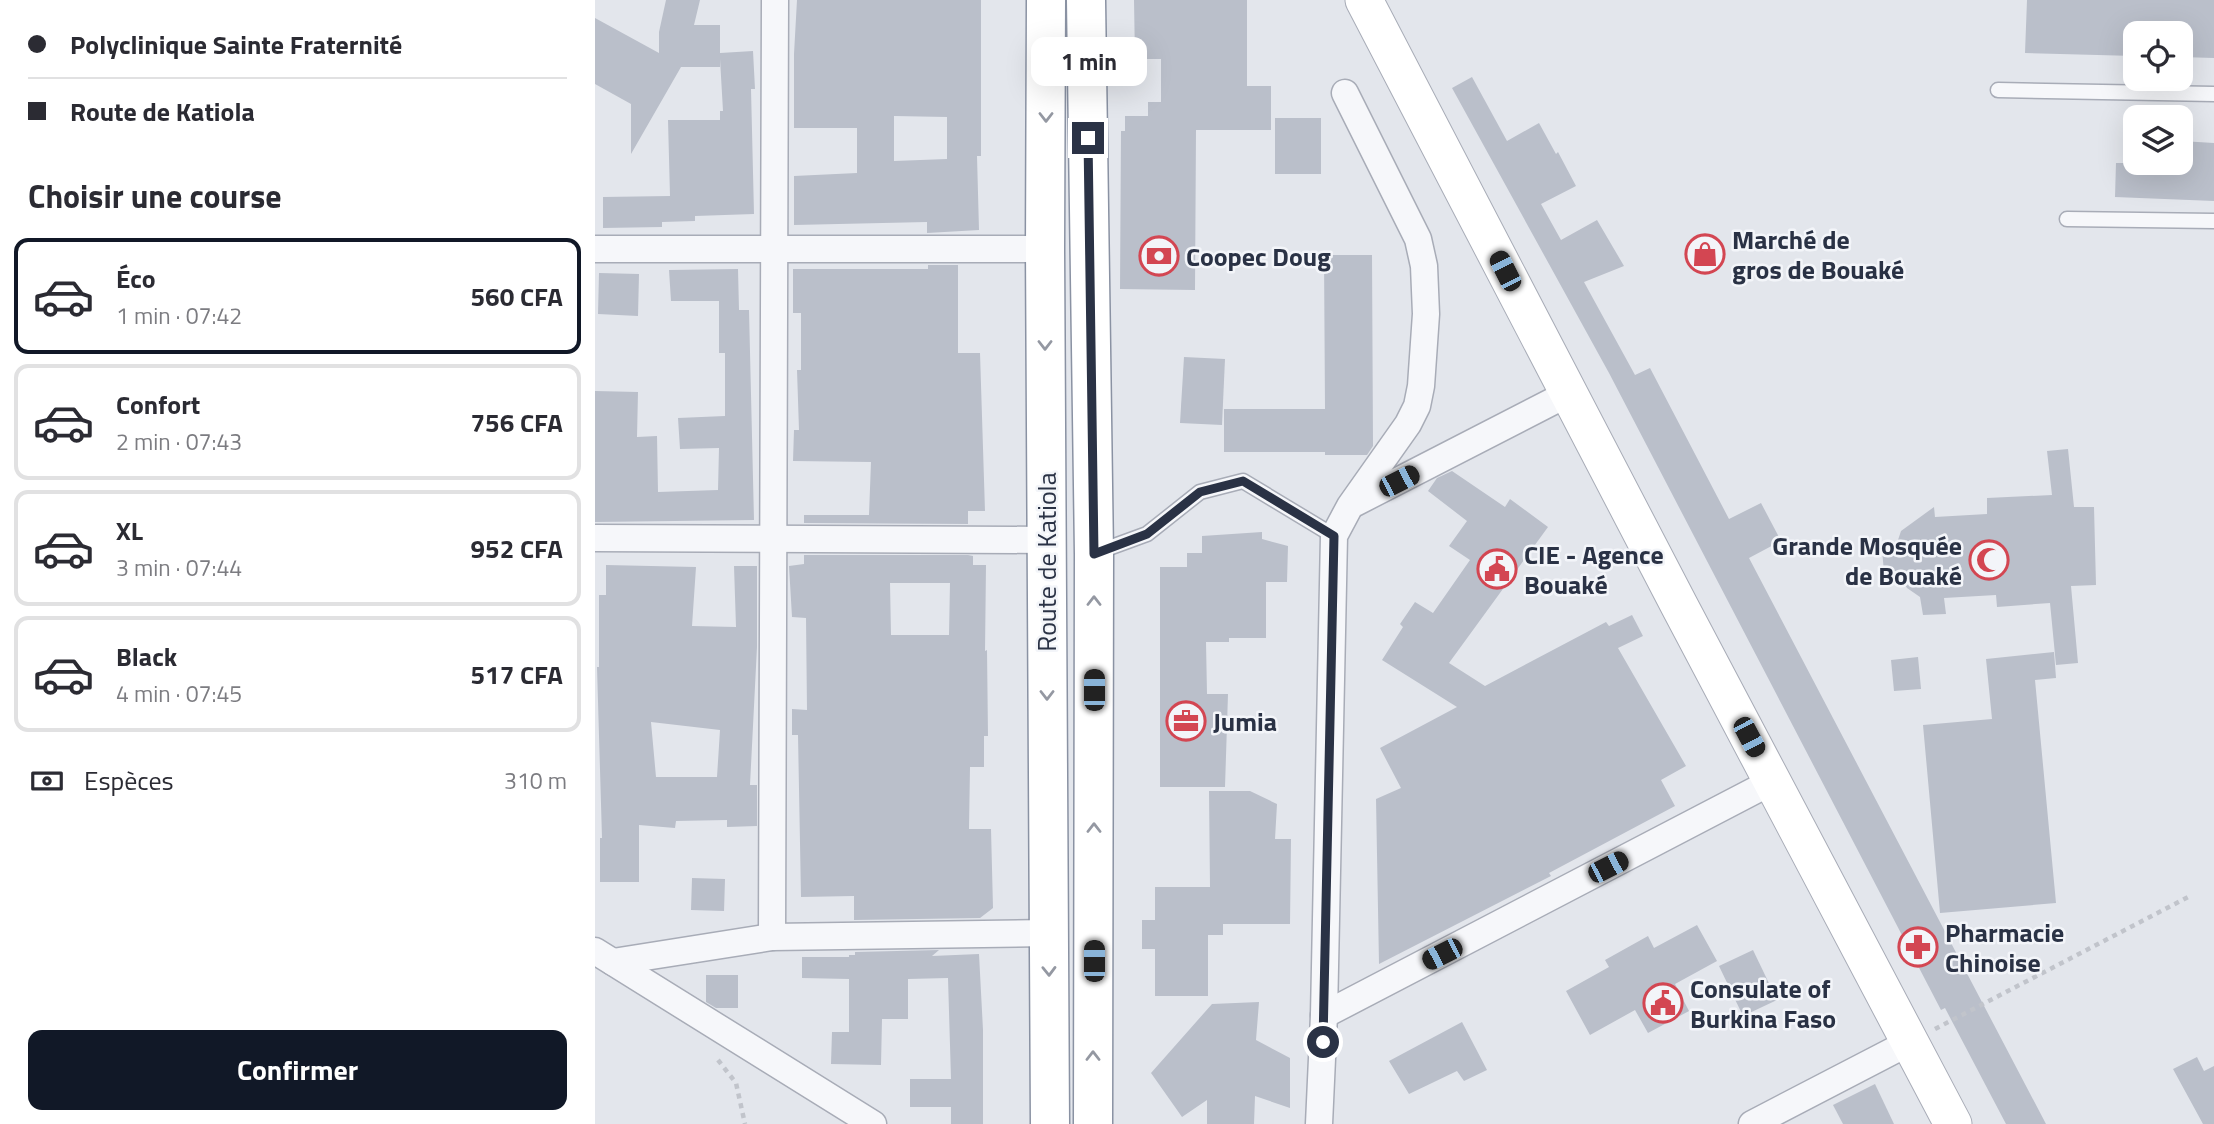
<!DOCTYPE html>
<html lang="fr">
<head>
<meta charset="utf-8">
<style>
	:root { --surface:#fff; --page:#f2f2f3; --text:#2b2b33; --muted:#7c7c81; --line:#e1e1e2; --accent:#111827 }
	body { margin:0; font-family:"Titillium Web",sans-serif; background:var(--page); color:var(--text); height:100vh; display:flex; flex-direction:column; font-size:26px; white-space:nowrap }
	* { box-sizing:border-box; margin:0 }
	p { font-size:23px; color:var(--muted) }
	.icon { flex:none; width:38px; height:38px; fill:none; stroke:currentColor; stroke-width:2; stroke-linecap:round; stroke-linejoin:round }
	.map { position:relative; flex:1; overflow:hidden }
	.details { display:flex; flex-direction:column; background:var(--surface); width:595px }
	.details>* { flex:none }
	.hud { display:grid; align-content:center; height:154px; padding:0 28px; background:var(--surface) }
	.fabs { position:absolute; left:1528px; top:21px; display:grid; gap:14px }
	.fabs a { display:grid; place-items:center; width:70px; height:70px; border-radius:14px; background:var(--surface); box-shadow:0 7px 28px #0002; font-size:35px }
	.end { position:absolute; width:32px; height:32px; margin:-16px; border:9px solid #2a3245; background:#fff; box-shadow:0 0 0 4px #fff }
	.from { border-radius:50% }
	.bubble { position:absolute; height:49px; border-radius:14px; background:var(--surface); box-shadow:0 7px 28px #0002; font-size:23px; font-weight:700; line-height:49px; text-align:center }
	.car { position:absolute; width:21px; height:42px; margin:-21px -10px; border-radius:9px; box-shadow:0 0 5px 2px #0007; background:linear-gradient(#222 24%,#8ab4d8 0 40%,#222 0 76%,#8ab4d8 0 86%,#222 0) }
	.hud b { display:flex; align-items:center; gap:24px; height:66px; font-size:26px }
	.hud b+b { border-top:2px solid var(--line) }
	.hud i { width:18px; height:18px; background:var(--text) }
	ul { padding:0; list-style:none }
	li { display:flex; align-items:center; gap:21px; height:116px; margin:0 14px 10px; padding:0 14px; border:4px solid var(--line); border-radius:14px }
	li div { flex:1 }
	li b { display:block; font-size:26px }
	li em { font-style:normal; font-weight:700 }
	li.current { border-color:var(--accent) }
	li>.icon { width:63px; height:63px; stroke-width:1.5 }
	h2 { padding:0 28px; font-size:32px; line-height:84px }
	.pay { display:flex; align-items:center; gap:18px; height:77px; padding:0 28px; font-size:26px }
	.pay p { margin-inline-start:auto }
	.action { display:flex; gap:14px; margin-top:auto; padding:14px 28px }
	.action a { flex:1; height:80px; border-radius:14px; background:var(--accent); color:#fff; font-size:28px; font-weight:700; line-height:80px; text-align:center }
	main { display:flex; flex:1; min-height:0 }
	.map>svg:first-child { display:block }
</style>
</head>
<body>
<main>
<section class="details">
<div class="hud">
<b><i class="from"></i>Polyclinique Sainte Fraternité</b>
<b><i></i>Route de Katiola</b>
</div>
<h2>Choisir une course</h2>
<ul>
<li class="current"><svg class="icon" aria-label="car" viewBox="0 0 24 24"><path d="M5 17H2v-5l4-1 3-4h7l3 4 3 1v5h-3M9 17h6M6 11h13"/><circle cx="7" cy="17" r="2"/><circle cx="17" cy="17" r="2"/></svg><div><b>Éco</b><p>1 min · 07:42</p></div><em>560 CFA</em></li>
<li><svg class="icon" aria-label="car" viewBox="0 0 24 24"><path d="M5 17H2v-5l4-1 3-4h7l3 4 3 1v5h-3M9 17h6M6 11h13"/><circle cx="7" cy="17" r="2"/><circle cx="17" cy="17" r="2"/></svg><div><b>Confort</b><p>2 min · 07:43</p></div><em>756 CFA</em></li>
<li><svg class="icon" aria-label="car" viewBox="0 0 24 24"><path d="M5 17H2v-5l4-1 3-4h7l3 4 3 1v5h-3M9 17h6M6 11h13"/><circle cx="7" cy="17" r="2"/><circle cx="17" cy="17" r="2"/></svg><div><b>XL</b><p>3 min · 07:44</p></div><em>952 CFA</em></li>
<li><svg class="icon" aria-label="car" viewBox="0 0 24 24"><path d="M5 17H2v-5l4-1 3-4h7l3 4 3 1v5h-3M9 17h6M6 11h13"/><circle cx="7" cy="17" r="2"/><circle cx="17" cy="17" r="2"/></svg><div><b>Black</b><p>4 min · 07:45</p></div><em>517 CFA</em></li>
</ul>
<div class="pay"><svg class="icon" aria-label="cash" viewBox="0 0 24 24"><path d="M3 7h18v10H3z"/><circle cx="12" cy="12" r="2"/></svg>Espèces<p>310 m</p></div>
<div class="action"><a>Confirmer</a></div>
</section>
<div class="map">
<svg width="1619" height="1124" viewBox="0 0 1619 1124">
	<rect width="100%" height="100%" fill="#e3e6ec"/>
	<!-- building -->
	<g fill="#babfca" fill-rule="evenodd">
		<path d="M 71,0 L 105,0 L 99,25 L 125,25 L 125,53 L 158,51 L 160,89 L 156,89 L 159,214 L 100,216 L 100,221 L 67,222 L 67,227 L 8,228 L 8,197 L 75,196 L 73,120 L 125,120 L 125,111 L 128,111 L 125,59 L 125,67 L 86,67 L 36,154 L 36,104 L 0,84 L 0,18 L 64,53 L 64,32 Z"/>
		<path d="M 202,0 L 386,0 L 386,156 L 382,156 L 384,230 L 332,233 L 332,222 L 199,225 L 199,176 L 262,173 L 262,128 L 199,128 L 199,54 ZM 299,116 L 352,117 L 352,159 L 299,161 Z"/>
		<path d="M 539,0 L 652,0 L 652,86 L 676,86 L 676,130 L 601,130 L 600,290 L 525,289 L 526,131 L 530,131 L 530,116 L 553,116 L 553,102 L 566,102 L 566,59 L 540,59 Z"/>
		<path d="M 1432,0 L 1619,0 L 1619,58 L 1586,57 L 1586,33 L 1540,33 L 1540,56 L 1430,53 Z"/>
		<path d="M 877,77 L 912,141 L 944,123 L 961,154 L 963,152 L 981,186 L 946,204 L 966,240 L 1002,220 L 1029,266 L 989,282 L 1040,375 L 1055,368 L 1134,519 L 1166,503 L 1186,541 L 1154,558 L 1451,1124 L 1411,1124 L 1350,1008 L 1346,1010 L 1014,373 L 857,88 Z"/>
		<rect x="680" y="118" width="46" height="56"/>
		<path d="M 1586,141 L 1619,143 L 1619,201 L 1520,197 L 1521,163 L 1586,163 Z"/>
		<path d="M 729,255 L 777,255 L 778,446 L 772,455 L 730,455 L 730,452 L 629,452 L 629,409 L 730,409 Z"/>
		<path d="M 333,265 L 363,265 L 363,353 L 385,353 L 390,511 L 373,511 L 373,524 L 209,523 L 209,515 L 274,515 L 276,462 L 198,461 L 199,430 L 204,430 L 202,370 L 206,370 L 206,313 L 198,313 L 198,269 L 333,269 Z"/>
		<path d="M 143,269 L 144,310 L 154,310 L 159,520 L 0,522 L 0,391 L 43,392 L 42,437 L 62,436 L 63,492 L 123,490 L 124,448 L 85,449 L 83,418 L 130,416 L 130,353 L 124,353 L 124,301 L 76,301 L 74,270 Z"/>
		<path d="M 4,273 L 44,274 L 43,316 L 3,314 Z"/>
		<path d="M 589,357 L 630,359 L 627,425 L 585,423 Z"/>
		<path d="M 1473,449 L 1479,507 L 1499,507 L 1501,585 L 1476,586 L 1483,663 L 1461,665 L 1455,603 L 1402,607 L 1401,595 L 1349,598 L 1351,614 L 1328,615 L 1325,597 L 1312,588 L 1301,571 L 1289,572 L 1287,550 L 1300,549 L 1306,531 L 1339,507 L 1340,517 L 1392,514 L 1392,498 L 1457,495 L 1452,451 Z"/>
		<path d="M 857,471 L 910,507 L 915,499 L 953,527 L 854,663 L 890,686 L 1011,622 L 1014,626 L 1037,615 L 1048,636 L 1023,648 L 1091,766 L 1066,780 L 1080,806 L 954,873 L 956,876 L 784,964 L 781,799 L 806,788 L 785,748 L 862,707 L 787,660 L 808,627 L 805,624 L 820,602 L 838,613 L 875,560 L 854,546 L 872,521 L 833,491 L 842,478 Z"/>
		<path d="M 667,532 L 667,539 L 693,546 L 692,582 L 671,582 L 671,638 L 634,638 L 634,642 L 611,642 L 612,694 L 633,694 L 630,787 L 565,787 L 565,567 L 592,567 L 592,553 L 607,553 L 607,536 Z"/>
		<path d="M 209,555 L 373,555 L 378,556 L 378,565 L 391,565 L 390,651 L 392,650 L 393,736 L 389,736 L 389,767 L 375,767 L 374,829 L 396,829 L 398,908 L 385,918 L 259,920 L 259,896 L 206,897 L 203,735 L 197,735 L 197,709 L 212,710 L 211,618 L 197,617 L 194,566 L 209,564 ZM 295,583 L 355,583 L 354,635 L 296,635 Z"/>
		<path d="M 11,565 L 101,567 L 97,626 L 141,627 L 139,566 L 162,566 L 162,647 L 155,785 L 162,785 L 162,826 L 132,827 L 132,820 L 81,821 L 80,828 L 44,825 L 44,882 L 5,882 L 5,838 L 7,838 L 2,667 L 4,667 L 4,595 L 11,595 ZM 56,722 L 125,730 L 122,777 L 61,777 Z"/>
		<path d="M 1459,652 L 1461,678 L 1440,680 L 1461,903 L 1345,913 L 1328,725 L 1397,719 L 1391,659 Z"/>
		<path d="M 1323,657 L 1326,689 L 1299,691 L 1296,660 Z"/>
		<path d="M 614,791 L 655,791 L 682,804 L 680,839 L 696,839 L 695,924 L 628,924 L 628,935 L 613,935 L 613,996 L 560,996 L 560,949 L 547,949 L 547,920 L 560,920 L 560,887 L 615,887 Z"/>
		<path d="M 97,878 L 130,879 L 129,911 L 96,910 Z"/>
		<path d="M 1102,925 L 1122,961 L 1080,984 L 1094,1011 L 1053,1033 L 1040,1010 L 995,1035 L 971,991 L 1014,967 L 1010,960 L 1053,936 L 1059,948 Z"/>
		<path d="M 344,950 L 337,956 L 384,954 L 388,1030 L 388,1124 L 356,1124 L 356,1107 L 315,1107 L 315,1079 L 356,1079 L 353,978 L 313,979 L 313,1019 L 287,1019 L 286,1065 L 236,1064 L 237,1032 L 254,1032 L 254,979 L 207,978 L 207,957 L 254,957 L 254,955 L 260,955 L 260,952 Z"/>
		<path d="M 1158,950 L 1182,1000 L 1148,1016 L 1124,966 Z"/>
		<path d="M 111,975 L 143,975 L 143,1008 L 121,1008 L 111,1002 Z"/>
		<path d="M 664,1002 L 661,1040 L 695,1058 L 695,1108 L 660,1096 L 659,1124 L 612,1124 L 612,1100 L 587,1117 L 556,1073 L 617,1004 Z"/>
		<path d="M 867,1022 L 892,1070 L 869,1081 L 862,1071 L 814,1094 L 794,1061 Z"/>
		<path d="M 1602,1057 L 1609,1071 L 1619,1066 L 1619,1124 L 1608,1124 L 1578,1069 Z"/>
		<path d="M 1280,1084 L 1299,1124 L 1248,1124 L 1238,1105 Z"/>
	</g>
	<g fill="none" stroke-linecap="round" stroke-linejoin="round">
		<!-- service casing -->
		<g stroke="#a8acb7" stroke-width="17">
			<g id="service">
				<path d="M 1403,90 L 1619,94"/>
				<path d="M 1472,219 L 1619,221"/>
				<path d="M 500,553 L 552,534 L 605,492 L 648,481 L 739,536"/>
			</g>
		</g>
		<!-- minor casing -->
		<g stroke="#a8acb7" stroke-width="29">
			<g id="minor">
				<path d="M 0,249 L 450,249"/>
				<path d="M 760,503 L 974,393"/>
				<path d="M 0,538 L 451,540"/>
				<path d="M 177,937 L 180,0"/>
				<path d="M 0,951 L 278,1124"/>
				<path d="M 18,962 L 177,937 L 453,933"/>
				<path d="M 729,1015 L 1178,781"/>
				<path d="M 724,1124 L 729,1015 L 739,536 L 755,506 L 813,424 L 822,406 L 826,386 L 831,314 L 829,266 L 823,239 L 750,93"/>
				<path d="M 1157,1124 L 1315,1042"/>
			</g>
		</g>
		<!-- secondary casing -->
		<g stroke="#a8acb7" stroke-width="39">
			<path id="secondary" d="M 769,0 L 1084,605 L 1358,1124"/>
		</g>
		<!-- trunk casing -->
		<g stroke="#8a92a3" stroke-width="41">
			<g id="trunk">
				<path d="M 451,0 L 450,249 L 455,1124"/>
				<path d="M 491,0 L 499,554 L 498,1124"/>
			</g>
		</g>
		<!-- path -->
		<g stroke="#c1c4cb" stroke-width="4.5" stroke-dasharray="5 5" stroke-linecap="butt">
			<path d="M 1340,1029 L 1597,895"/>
			<path d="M 123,1060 L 141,1083 L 150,1124"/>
		</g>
		<!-- service -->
		<use href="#service" stroke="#f6f7fa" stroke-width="14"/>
		<!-- minor -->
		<use href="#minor" stroke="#f6f7fa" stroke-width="26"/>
		<!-- secondary -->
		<use href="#secondary" stroke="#fff" stroke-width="37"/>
		<!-- trunk -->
		<use href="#trunk" stroke="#fff" stroke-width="38"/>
	</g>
	<!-- one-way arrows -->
	<defs><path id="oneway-chevron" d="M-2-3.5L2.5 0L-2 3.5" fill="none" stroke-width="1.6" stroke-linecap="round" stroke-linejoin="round" transform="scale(1.75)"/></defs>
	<g stroke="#9498a2">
		<use href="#oneway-chevron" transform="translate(451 117) rotate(90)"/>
		<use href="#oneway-chevron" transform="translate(450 345) rotate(90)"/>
		<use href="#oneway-chevron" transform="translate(499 601) rotate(-90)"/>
		<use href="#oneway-chevron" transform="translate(452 695) rotate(90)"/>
		<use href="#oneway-chevron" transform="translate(499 828) rotate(-90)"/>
		<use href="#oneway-chevron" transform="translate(454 971) rotate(89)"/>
		<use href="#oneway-chevron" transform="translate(498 1056) rotate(-90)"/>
	</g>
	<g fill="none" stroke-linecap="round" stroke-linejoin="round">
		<!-- route -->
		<path stroke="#2a3245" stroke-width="9" d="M 493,138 L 499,554 L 552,534 L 605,492 L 648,481 L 739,536 L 728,1042"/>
	</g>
	<!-- icons -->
	<defs>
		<g id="shop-ring" transform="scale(2.0125)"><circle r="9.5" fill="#f3f5f9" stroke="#d34652" stroke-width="1.5"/><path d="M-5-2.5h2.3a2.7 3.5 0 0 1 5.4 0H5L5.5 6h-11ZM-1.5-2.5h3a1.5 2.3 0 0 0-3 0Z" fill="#d34652"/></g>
		<g id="bank-ring" transform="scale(2.0125)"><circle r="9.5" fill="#f3f5f9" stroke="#d34652" stroke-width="1.5"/><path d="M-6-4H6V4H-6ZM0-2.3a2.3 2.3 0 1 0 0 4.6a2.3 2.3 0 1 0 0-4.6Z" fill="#d34652"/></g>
		<g id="mosque-ring" transform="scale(2.0125)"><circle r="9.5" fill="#f3f5f9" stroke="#d34652" stroke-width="1.5"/><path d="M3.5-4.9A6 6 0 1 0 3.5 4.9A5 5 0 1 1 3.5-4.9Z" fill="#d34652"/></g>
		<g id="civic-ring" transform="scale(2.0125)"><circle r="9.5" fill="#f3f5f9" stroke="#d34652" stroke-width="1.5"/><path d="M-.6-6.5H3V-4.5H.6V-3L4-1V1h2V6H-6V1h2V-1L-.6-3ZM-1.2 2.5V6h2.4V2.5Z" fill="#d34652"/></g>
		<g id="office-ring" transform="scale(2.0125)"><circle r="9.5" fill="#f3f5f9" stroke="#d34652" stroke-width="1.5"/><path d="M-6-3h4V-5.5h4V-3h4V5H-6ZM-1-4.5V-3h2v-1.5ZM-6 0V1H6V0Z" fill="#d34652"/></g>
		<g id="pharmacy-ring" transform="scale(2.0125)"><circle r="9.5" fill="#f3f5f9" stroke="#d34652" stroke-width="1.5"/><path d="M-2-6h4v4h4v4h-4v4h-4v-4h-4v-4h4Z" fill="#d34652"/></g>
	</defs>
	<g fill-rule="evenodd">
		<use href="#shop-ring" x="1110" y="254"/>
		<use href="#bank-ring" x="564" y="256"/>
		<use href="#mosque-ring" x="1394" y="560"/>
		<use href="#civic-ring" x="902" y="569"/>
		<use href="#office-ring" x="591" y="721"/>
		<use href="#pharmacy-ring" x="1323" y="947"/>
		<use href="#civic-ring" x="1068" y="1003"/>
	</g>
	<g text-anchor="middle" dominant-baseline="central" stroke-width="5" stroke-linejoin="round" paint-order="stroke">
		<!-- poi labels -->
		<g font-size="26" font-weight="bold" fill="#2a3245" stroke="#f3f5f9" text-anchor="start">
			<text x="1137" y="239">Marché de<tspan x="1137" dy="30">gros de Bouaké</tspan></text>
			<text x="591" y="256">Coopec Doug</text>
			<text x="1367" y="545" text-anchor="end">Grande Mosquée<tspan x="1367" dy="30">de Bouaké</tspan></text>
			<text x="929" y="554">CIE - Agence<tspan x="929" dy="30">Bouaké</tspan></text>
			<text x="618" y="721">Jumia</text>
			<text x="1350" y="932">Pharmacie<tspan x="1350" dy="30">Chinoise</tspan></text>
			<text x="1095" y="988">Consulate of<tspan x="1095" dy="30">Burkina Faso</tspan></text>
		</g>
		<!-- street labels -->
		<g font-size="26" fill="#2a3245" stroke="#f3f5f9">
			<text transform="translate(451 562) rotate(-90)">Route de Katiola</text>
		</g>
	</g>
</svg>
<div class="fabs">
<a><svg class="icon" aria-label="locate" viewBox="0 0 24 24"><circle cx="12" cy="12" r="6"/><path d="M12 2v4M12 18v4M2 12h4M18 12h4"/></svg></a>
<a><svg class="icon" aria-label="layers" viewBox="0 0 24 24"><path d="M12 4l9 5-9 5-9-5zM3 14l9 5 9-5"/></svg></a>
</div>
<i class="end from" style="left:728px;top:1042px"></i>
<i class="end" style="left:493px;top:138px"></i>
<div class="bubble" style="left:436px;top:37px;width:116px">1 min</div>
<i class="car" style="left:910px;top:271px;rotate:333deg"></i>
<i class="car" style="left:804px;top:481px;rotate:63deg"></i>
<i class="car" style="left:499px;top:690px;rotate:0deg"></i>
<i class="car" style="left:1154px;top:737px;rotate:152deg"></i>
<i class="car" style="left:1013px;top:867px;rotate:63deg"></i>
<i class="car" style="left:847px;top:954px;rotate:243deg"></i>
<i class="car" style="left:499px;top:961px;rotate:0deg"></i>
</div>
</main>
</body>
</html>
